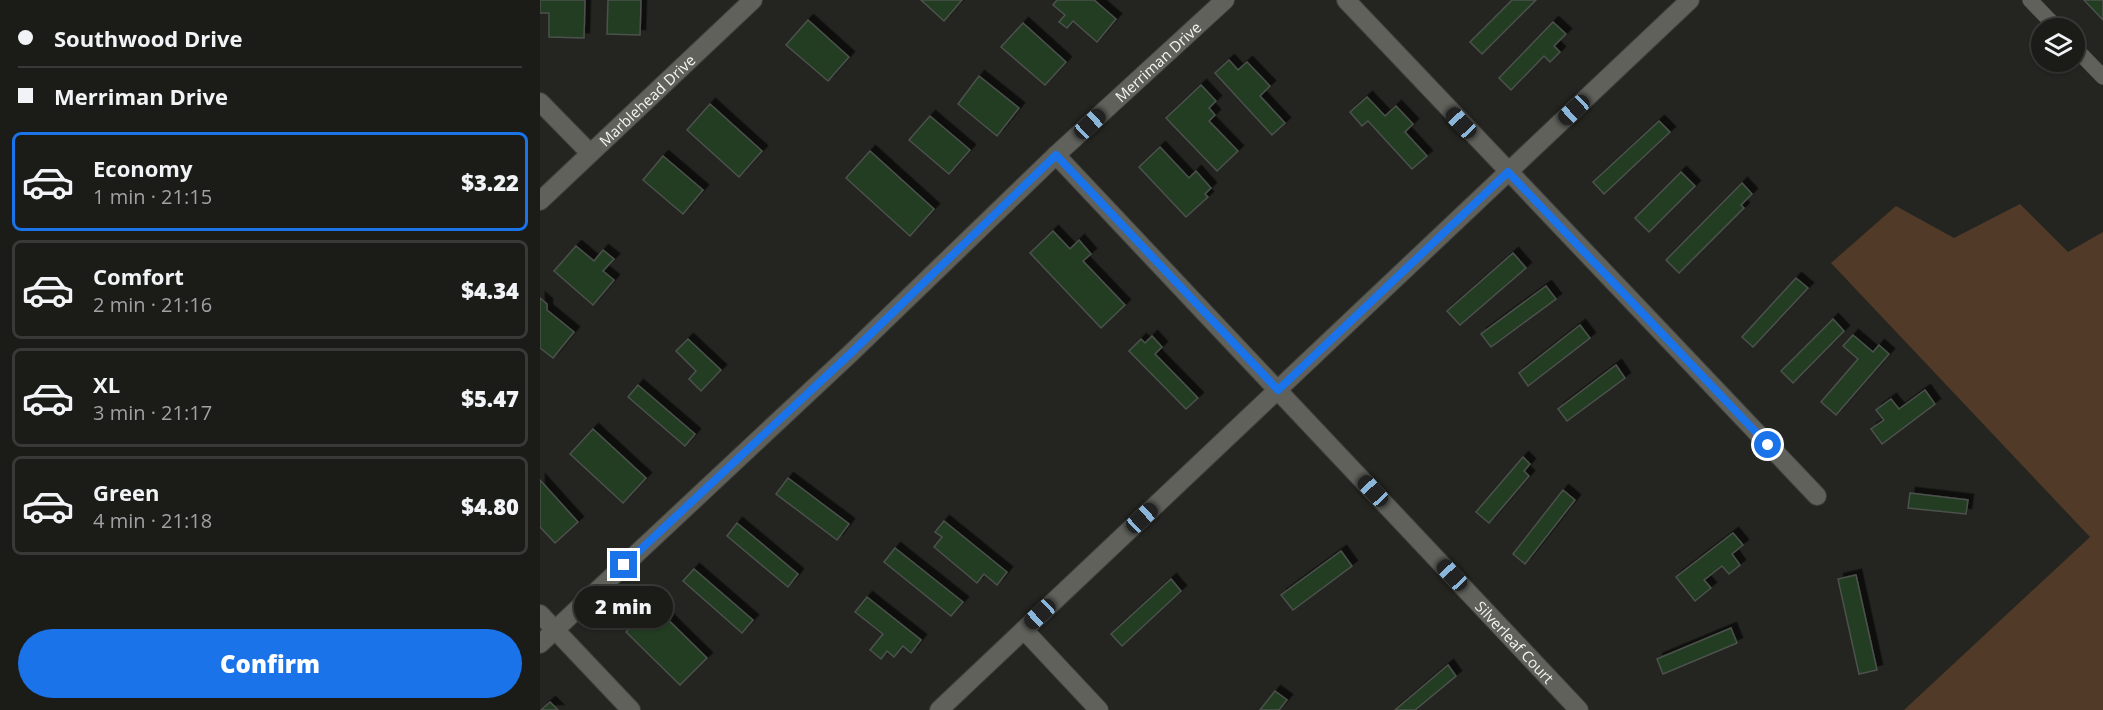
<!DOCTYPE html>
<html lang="en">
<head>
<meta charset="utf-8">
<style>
	:root { --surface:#1b1c18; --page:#242521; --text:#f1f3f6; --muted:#a0a1a2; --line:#393a37; --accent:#1a73e8 }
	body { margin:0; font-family:"Open Sans",sans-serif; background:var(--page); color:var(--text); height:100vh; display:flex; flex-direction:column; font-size:22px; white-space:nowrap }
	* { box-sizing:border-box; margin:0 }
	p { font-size:20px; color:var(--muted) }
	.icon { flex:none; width:33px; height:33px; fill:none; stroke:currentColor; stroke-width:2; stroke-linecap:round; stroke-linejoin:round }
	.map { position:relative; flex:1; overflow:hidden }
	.panel { display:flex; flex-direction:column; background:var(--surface); width:540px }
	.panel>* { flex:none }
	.top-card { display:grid; align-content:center; height:132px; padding:0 18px; background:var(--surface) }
	.controls { position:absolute; left:1491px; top:18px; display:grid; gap:12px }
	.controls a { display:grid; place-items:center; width:54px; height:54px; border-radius:50%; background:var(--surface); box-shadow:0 2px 4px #0004,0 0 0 2px var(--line); font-size:30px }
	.end { position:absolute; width:27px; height:27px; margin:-14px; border:8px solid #1a73e8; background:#fff; box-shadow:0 0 0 3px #fff }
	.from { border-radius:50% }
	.bubble { position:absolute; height:42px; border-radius:21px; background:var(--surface); box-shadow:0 2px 4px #0004,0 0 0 2px var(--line); font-size:20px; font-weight:800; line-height:42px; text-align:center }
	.car { position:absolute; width:18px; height:36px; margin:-18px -9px; border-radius:8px; box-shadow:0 0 4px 2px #0007; background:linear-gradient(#222 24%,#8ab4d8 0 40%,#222 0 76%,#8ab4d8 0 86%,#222 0) }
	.top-card b { display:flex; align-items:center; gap:21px; height:57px; font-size:22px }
	.top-card b+b { border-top:2px solid var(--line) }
	.top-card i { width:15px; height:15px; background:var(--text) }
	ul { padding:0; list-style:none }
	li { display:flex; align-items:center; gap:18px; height:99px; margin:0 12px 9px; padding:0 6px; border:3px solid var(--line); border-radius:9px }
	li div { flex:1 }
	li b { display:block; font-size:22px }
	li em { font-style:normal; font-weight:800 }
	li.active { border-color:var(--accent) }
	li>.icon { width:54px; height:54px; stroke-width:1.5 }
	.primary-button { display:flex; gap:12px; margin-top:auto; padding:12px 18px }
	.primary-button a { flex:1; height:69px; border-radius:36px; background:var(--accent); color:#fff; font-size:24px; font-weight:800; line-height:69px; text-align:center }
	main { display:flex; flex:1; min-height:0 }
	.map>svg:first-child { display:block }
</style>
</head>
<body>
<main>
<section class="panel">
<div class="top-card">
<b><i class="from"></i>Southwood Drive</b>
<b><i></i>Merriman Drive</b>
</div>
<ul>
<li class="active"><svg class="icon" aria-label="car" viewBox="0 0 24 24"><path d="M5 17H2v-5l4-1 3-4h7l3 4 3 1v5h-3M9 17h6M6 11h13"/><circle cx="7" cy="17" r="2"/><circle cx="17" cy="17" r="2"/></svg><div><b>Economy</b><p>1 min · 21:15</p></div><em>$3.22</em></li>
<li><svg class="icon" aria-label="car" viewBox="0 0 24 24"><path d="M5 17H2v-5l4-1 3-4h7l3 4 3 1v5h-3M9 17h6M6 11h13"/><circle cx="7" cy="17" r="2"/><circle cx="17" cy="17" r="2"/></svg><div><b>Comfort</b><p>2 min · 21:16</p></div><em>$4.34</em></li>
<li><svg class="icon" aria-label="car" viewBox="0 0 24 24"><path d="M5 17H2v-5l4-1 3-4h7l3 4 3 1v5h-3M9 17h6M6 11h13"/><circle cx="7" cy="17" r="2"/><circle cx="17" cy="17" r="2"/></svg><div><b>XL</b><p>3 min · 21:17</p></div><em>$5.47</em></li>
<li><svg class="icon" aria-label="car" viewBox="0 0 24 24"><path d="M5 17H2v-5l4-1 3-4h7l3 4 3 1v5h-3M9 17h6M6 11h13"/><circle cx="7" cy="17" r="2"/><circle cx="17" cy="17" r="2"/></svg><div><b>Green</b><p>4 min · 21:18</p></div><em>$4.80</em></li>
</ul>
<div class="primary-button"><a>Confirm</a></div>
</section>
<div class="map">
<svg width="1563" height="710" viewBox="0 0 1563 710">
	<defs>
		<filter id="shadow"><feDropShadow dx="5.5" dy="-5.5" stdDeviation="0" flood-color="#0009"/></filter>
	</defs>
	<rect width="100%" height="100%" fill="#242520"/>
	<!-- green -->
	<path fill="#513a27" d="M 1480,204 L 1528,252 L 1563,232 L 1563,710 L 1364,710 L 1550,537 L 1291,263 L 1356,206 L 1414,238 Z"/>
	<!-- building -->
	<g fill="#213c22" stroke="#4d514d" stroke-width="1.5" filter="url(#shadow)">
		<path d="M 0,0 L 45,0 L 44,38 L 9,37 L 9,13 L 0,13 Z"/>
		<path d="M 68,0 L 101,0 L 100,35 L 67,34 Z"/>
		<path d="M 381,0 L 422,0 L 404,21 Z"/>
		<path d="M 517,0 L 554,0 L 576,19 L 557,42 L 533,21 L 527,28 L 519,22 L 525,15 L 513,5 Z"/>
		<path d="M 972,0 L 996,0 L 942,54 L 930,42 Z"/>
		<path d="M 1544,0 L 1563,0 L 1563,20 Z"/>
		<path d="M 268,20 L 309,57 L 288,81 L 246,45 Z"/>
		<path d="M 1013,22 L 1026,34 L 1014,46 L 1020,52 L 1010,62 L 1004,56 L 971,90 L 959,78 Z"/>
		<path d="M 483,23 L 526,62 L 505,85 L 461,47 Z"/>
		<path d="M 689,60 L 698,70 L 707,62 L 730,86 L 720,96 L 745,123 L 732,135 L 675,73 Z"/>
		<path d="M 439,76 L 479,108 L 457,136 L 418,104 Z"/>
		<path d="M 661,85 L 676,101 L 669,108 L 675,115 L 669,121 L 698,151 L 677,171 L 626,118 Z"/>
		<path d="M 827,97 L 845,116 L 856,106 L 873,124 L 865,132 L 887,156 L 872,169 L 828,121 L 822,126 L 810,112 Z"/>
		<path d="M 170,104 L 222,151 L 199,177 L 147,130 Z"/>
		<path d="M 390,116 L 430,150 L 409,174 L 369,140 Z"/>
		<path d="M 1119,121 L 1130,132 L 1064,194 L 1053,182 Z"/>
		<path d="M 620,147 L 649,178 L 656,171 L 671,188 L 665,194 L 668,197 L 646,217 L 599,167 Z"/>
		<path d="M 330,151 L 394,209 L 370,236 L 306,178 Z"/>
		<path d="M 123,156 L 163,190 L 143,214 L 103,180 Z"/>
		<path d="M 1141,172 L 1155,186 L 1109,232 L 1095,218 Z"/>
		<path d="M 1202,183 L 1212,194 L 1201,205 L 1204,208 L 1139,273 L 1126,260 Z"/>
		<path d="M 513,231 L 530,249 L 539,240 L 551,254 L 543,261 L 585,305 L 561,328 L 490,253 Z"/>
		<path d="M 36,246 L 54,261 L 63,250 L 74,259 L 63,271 L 74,280 L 53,305 L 14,271 Z"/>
		<path d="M 973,253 L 986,268 L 920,325 L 907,311 Z"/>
		<path d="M 1256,278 L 1268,288 L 1213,347 L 1202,337 Z"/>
		<path d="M 1006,286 L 1016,299 L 951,347 L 941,334 Z"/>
		<path d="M 0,298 L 7,304 L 7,310 L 34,332 L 13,358 L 0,348 Z"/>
		<path d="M 1293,319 L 1304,331 L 1253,383 L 1241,371 Z"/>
		<path d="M 1040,325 L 1050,338 L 988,386 L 979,373 Z"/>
		<path d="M 1313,335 L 1333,352 L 1339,345 L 1349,354 L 1296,415 L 1281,402 L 1318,359 L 1303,346 Z"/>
		<path d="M 612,336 L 622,347 L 615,354 L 658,398 L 646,409 L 589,351 L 601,339 L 605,343 Z"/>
		<path d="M 148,339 L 181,370 L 161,391 L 149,379 L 156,371 L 136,351 Z"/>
		<path d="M 1076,365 L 1085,378 L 1027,421 L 1018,409 Z"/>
		<path d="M 98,385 L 155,434 L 145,446 L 88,397 Z"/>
		<path d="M 1385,390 L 1395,404 L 1342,444 L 1331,429 L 1344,420 L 1336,410 L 1351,399 L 1359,409 Z"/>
		<path d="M 53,429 L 106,478 L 83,503 L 30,454 Z"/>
		<path d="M 983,457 L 990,464 L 984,471 L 989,476 L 949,523 L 936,512 Z"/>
		<path d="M 248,478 L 309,524 L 297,540 L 236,494 Z"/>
		<path d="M 0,480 L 38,522 L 15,543 L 0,527 Z"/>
		<path d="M 1023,490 L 1035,500 L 985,564 L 973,554 Z"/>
		<path d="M 1370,493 L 1428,500 L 1426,514 L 1368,508 Z"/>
		<path d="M 404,521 L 467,572 L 457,585 L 444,574 L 437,583 L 394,547 L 402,537 L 395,532 Z"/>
		<path d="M 197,523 L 258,574 L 248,587 L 187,536 Z"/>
		<path d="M 1193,533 L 1203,545 L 1192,554 L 1200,565 L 1189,574 L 1182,566 L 1164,580 L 1171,588 L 1155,601 L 1136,577 Z"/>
		<path d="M 355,548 L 423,602 L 411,616 L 344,562 Z"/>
		<path d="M 801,551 L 812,566 L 753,610 L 741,595 Z"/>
		<path d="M 154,569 L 213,620 L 202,633 L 143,581 Z"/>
		<path d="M 1316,575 L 1337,670 L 1319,674 L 1298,579 Z"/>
		<path d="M 631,579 L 641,591 L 582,646 L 571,634 Z"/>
		<path d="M 327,597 L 381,640 L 371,653 L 363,646 L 354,657 L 347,651 L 341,659 L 330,650 L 343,634 L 315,612 Z"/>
		<path d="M 109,601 L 167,658 L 140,685 L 86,632 L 93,624 L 90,621 Z"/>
		<path d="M 1191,628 L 1197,643 L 1123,674 L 1117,659 Z"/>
		<path d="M 908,665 L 916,676 L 875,710 L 855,710 Z"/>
		<path d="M 735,691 L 747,700 L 739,710 L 720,710 Z"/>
		<path d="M 10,702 L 18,710 L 1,710 Z"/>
	</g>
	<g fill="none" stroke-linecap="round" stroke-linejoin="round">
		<!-- lane casing -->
		<g stroke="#40413d" stroke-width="16">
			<g id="lane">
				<path d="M 1490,0 L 1517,28"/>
				<path d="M 1534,47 L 1563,77"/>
			</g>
		</g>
		<!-- street casing -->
		<g stroke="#40413d" stroke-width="20">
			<g id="street">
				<path d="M 806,0 L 1277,496"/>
				<path d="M 0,102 L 50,153"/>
				<path id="s1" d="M 516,155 L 1039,710"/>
				<path id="s2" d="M 0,201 L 213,0"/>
				<path d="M 0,614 L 91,710"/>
				<path d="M 484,630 L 559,710"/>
				<path id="s3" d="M 0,644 L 311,353 L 516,155 L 685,0"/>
				<path d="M 399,710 L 1150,0"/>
			</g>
		</g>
		<!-- lane -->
		<use href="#lane" stroke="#60615b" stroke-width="15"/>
		<!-- street -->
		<use href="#street" stroke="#60615b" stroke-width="18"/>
	</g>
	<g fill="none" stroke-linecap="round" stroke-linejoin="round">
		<!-- route -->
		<path stroke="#1a73e8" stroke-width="8" d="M 84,565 L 311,353 L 516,155 L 738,390 L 968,172 L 1228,445"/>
	</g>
	<g text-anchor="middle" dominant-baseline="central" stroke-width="6" stroke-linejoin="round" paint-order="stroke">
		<!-- street labels -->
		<g font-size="15" fill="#f3f4f0" stroke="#0d0e0c">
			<text stroke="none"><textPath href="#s3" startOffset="849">Merriman Drive</textPath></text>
			<text stroke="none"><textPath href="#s2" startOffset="147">Marblehead Drive</textPath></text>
			<text stroke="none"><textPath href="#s1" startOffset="669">Silverleaf Court</textPath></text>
		</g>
	</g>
</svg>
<div class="controls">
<a><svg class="icon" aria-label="layers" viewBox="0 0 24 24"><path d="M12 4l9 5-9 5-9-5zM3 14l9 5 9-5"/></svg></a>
</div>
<i class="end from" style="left:1228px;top:445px"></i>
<i class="end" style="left:84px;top:565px"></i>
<div class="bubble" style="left:34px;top:586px;width:99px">2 min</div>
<i class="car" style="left:1034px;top:110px;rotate:227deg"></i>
<i class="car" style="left:921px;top:123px;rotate:317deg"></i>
<i class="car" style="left:550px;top:124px;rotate:47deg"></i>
<i class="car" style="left:833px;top:491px;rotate:317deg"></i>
<i class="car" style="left:602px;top:518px;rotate:47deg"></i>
<i class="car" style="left:912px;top:575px;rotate:317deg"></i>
<i class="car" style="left:500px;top:614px;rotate:227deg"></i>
</div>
</main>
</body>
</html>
